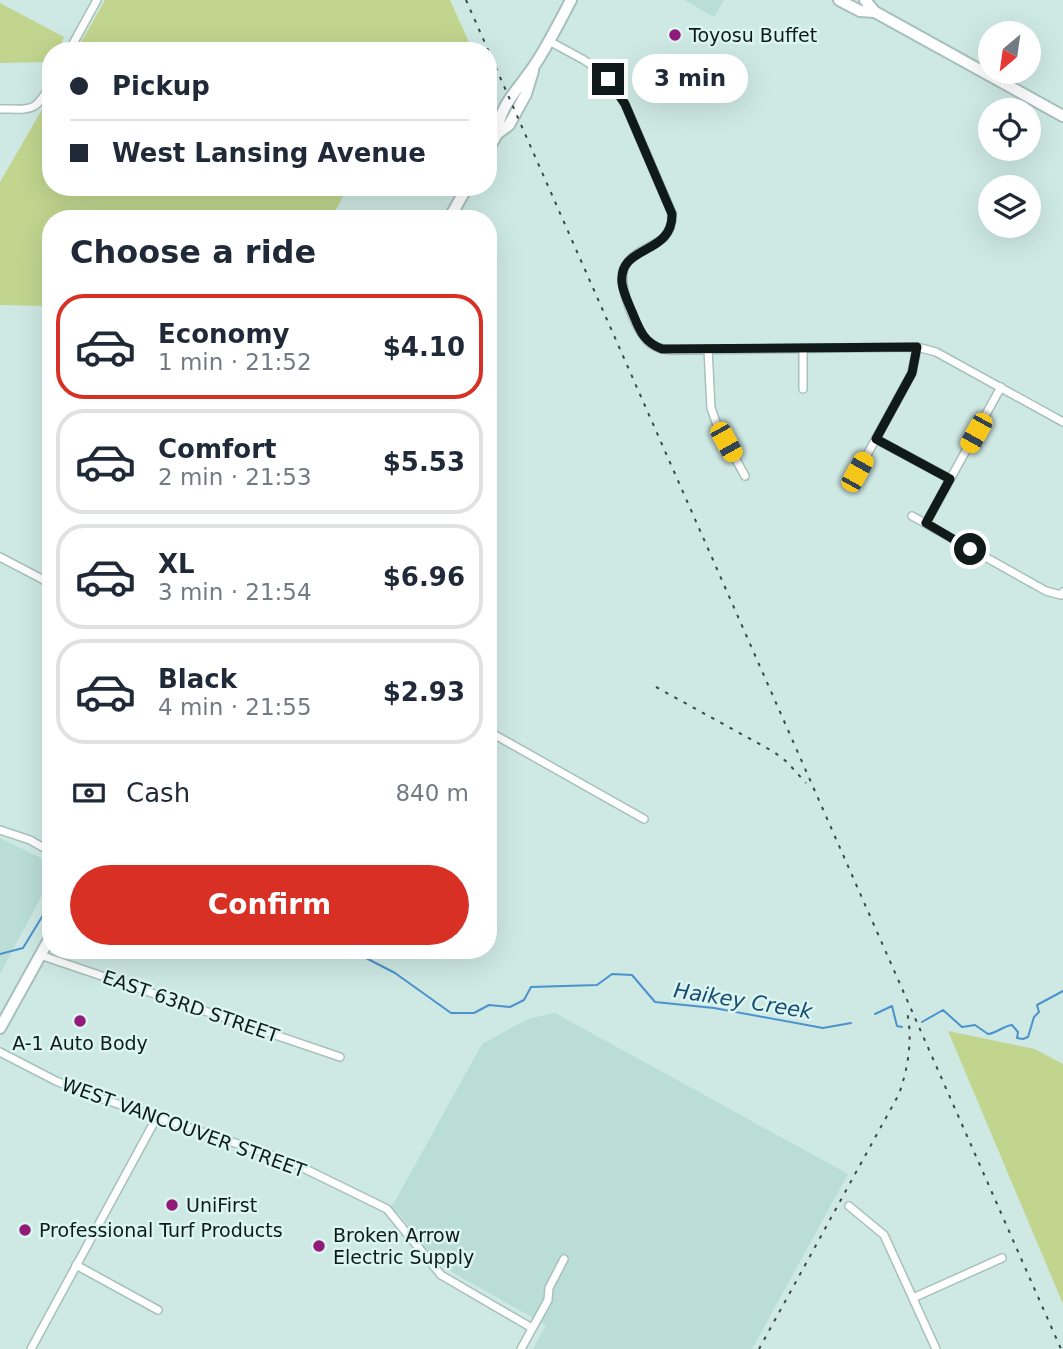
<!DOCTYPE html>
<html lang="en">
<head>
<meta charset="utf-8">
<style>
	:root { --surface:#fff; --page:#f6f6f7; --text:#1f2937; --muted:#747a83; --line:#e0e1e3; --accent:#d93025 }
	body { margin:0; font-family:"DejaVu Sans",sans-serif; background:var(--page); color:var(--text); height:100vh; display:flex; flex-direction:column; font-size:26px; white-space:nowrap }
	* { box-sizing:border-box; margin:0 }
	p { font-size:23px; color:var(--muted) }
	.icon { flex:none; width:38px; height:38px; fill:none; stroke:currentColor; stroke-width:2; stroke-linecap:round; stroke-linejoin:round }
	.map { position:relative; flex:1; overflow:hidden }
	.panel { position:absolute; left:42px; top:210px; width:455px; height:749px; display:flex; flex-direction:column; background:var(--surface); border-radius:28px; box-shadow:0 7px 28px #0002 }
	.panel>* { flex:none }
	.top-card { position:absolute; left:42px; top:42px; width:455px; height:154px; border-radius:28px; box-shadow:0 7px 28px #0002; display:grid; align-content:center; height:154px; padding:0 28px; background:var(--surface) }
	.needle { width:46px; rotate:209deg }
	.fabs { position:absolute; left:978px; top:21px; display:grid; gap:14px }
	.fabs a { display:grid; place-items:center; width:63px; height:63px; border-radius:50%; background:var(--surface); box-shadow:0 7px 28px #0002; font-size:35px }
	.end { position:absolute; width:32px; height:32px; margin:-16px; border:9px solid #101a18; background:#fff; box-shadow:0 0 0 4px #fff }
	.from { border-radius:50% }
	.bubble { position:absolute; height:49px; border-radius:24px; background:var(--surface); box-shadow:0 7px 28px #0002; font-size:23px; font-weight:700; line-height:49px; text-align:center }
	.car { position:absolute; width:21px; height:42px; margin:-21px -10px; border-radius:9px; box-shadow:0 0 5px 2px #0007; background:linear-gradient(#f5c518 24%,#345 0 40%,#f5c518 0 76%,#345 0 86%,#f5c518 0) }
	.top-card b { display:flex; align-items:center; gap:24px; height:66px; font-size:26px }
	.top-card b+b { border-top:2px solid var(--line) }
	.top-card i { width:18px; height:18px; background:var(--text) }
	ul { padding:0; list-style:none }
	li { display:flex; align-items:center; gap:21px; height:105px; margin:0 14px 10px; padding:0 14px; border:4px solid var(--line); border-radius:28px }
	li div { flex:1 }
	li b { display:block; font-size:26px }
	li em { font-style:normal; font-weight:700 }
	li.on { border-color:var(--accent) }
	li>.icon { width:63px; height:63px; stroke-width:1.5 }
	h2 { padding:0 28px; font-size:32px; line-height:84px }
	.pay { display:flex; align-items:center; gap:18px; height:77px; padding:0 28px; font-size:26px }
	.pay p { margin-inline-start:auto }
	.primary-button { display:flex; gap:14px; margin-top:auto; padding:14px 28px }
	.primary-button a { flex:1; height:80px; border-radius:42px; background:var(--accent); color:#fff; font-size:28px; font-weight:700; line-height:80px; text-align:center }
	.map>svg:first-child { display:block }
</style>
</head>
<body>
<div class="map">
<svg width="1063" height="1349" viewBox="0 0 1063 1349">
	<rect width="100%" height="100%" fill="#cee9e4"/>
	<!-- built -->
	<g fill="#baddd7">
		<path d="M 684,0 L 724,0 L 714,17 Z"/>
		<path d="M 0,838 L 51,863 L 51,878 L 0,974 Z"/>
		<path d="M 555,1013 L 848,1174 L 752,1349 L 533,1349 L 546,1325 L 450,1271 L 433,1258 L 400,1215 L 389,1207 L 394,1203 L 482,1044 L 528,1019 Z"/>
	</g>
	<!-- green -->
	<g fill="#c1d58f">
		<path d="M 105,0 L 450,0 L 473,51 L 76,51 Z"/>
		<path d="M 0,3 L 64,37 L 58,51 L 51,51 L 51,62 L 0,63 Z"/>
		<path d="M 51,94 L 51,187 L 348,187 L 331,219 L 51,219 L 51,306 L 0,305 L 0,182 Z"/>
		<path d="M 948,1031 L 1035,1049 L 1063,1064 L 1063,1304 Z"/>
	</g>
	<g fill="none" stroke-linecap="round" stroke-linejoin="round">
		<!-- stream -->
		<g stroke="#4b92cd" stroke-width="2">
			<path d="M 296,950 L 326,951 L 366,958 L 395,973 L 451,1013 L 474,1013 L 489,1005 L 510,1007 L 524,1000 L 531,987 L 597,985 L 612,974 L 632,975 L 655,1002 L 714,1008 L 823,1028 L 851,1023"/>
			<path d="M 0,954 L 23,948 L 51,902"/>
			<path d="M 875,1014 L 892,1006 L 897,1026 L 902,1027"/>
			<path d="M 922,1022 L 943,1010 L 962,1027 L 975,1025 L 988,1034 C 997,1033 1003,1026 1012,1025 L 1018,1032 L 1017,1038 L 1023,1039 L 1028,1037 L 1034,1017 L 1039,1012 L 1037,1005 L 1063,991"/>
		</g>
		<!-- street casing -->
		<g stroke="#a7c0bc" stroke-width="10">
			<g id="street">
				<path d="M 549,41 L 584,60 L 604,74 L 614,86 L 625,104 L 672,213 C 673,250 639,242 625,266 C 616,283 636,334 651,344 C 663,352 679,350 693,350 L 917,347 L 936,352 L 1063,422"/>
				<path d="M 69,51 L 97,0"/>
				<path d="M 0,109 C 32,109 35,113 51,84"/>
				<path d="M 708,349 L 711,408 L 717,425 L 745,476"/>
				<path d="M 803,389 L 803,348"/>
				<path d="M 876,439 L 950,479"/>
				<path d="M 857,473 L 912,373 L 917,347"/>
				<path d="M 912,516 L 1046,591 L 1061,595 L 1063,592"/>
				<path d="M 926,523 L 1001,387"/>
				<path d="M 0,557 L 42,579 L 51,586"/>
				<path d="M 488,731 L 644,819"/>
				<path d="M 0,830 L 30,840 L 51,852"/>
				<path d="M 40,955 L 340,1057"/>
				<path d="M 0,1052 L 56,1081 L 82,1092 L 289,1161 L 387,1209 L 441,1275 L 532,1328"/>
				<path d="M 849,1206 L 884,1235 L 936,1349"/>
				<path d="M 76,1265 L 158,1310"/>
				<path d="M 913,1298 L 1002,1258"/>
				<path d="M 31,1349 L 157,1117"/>
				<path d="M 521,1349 L 548,1300 L 549,1288 L 564,1259"/>
			</g>
		</g>
		<!-- primary casing -->
		<g stroke="#a7c0bc" stroke-width="14">
			<g id="primary">
				<path d="M 839,0 L 860,11 L 875,12"/>
				<path d="M 865,0 L 875,12 L 1063,116"/>
				<path d="M 497,134 C 499,104 521,87 536,63 C 549,43 560,21 571,0"/>
				<path d="M 488,150 L 497,134 L 509,125 L 526,94 L 533,71"/>
				<path d="M 449,219 L 467,187"/>
				<path d="M 0,1028 L 51,936"/>
			</g>
		</g>
		<!-- street -->
		<use href="#street" stroke="#fff" stroke-width="7"/>
		<!-- primary -->
		<use href="#primary" stroke="#fff" stroke-width="10"/>
		<!-- rail -->
		<g stroke="#3b4946" stroke-width="2" stroke-dasharray="3.5 7" stroke-linecap="butt">
			<path d="M 466,0 L 1061,1349"/>
			<path d="M 656,687 L 774,752 L 787,762 L 806,783"/>
			<path d="M 759,1349 L 899,1094 C 908,1068 913,1040 907,1012"/>
		</g>
	</g>
	<g fill="none" stroke-linecap="round" stroke-linejoin="round">
		<!-- route -->
		<path stroke="#101a18" stroke-width="9" d="M 608,79 L 625,104 L 672,214 C 673,256 618,244 622,283 C 623,293 629,304 633,314 C 640,331 644,342 662,349 L 917,347 L 912,373 L 876,439 L 950,479 L 926,523 L 970,549"/>
	</g>
	<!-- markers -->
	<g fill="#921a78" stroke="#dbf6f1" stroke-width="2.5">
		<circle cx="675" cy="35" r="7"/>
		<circle cx="80" cy="1021" r="7"/>
		<circle cx="172" cy="1205" r="7"/>
		<circle cx="25" cy="1230" r="7"/>
		<circle cx="319" cy="1246" r="7"/>
	</g>
	<g text-anchor="middle" dominant-baseline="central" stroke-width="5" stroke-linejoin="round" paint-order="stroke">
		<!-- poi labels -->
		<g font-size="19" fill="#101a18" stroke="#dbf6f1" text-anchor="start">
			<text x="689" y="35">Toyosu Buffet</text>
			<text x="80" y="1043" text-anchor="middle">A-1 Auto Body</text>
			<text x="186" y="1205">UniFirst</text>
			<text x="39" y="1230">Professional Turf Products</text>
			<text x="333" y="1235">Broken Arrow<tspan x="333" dy="22">Electric Supply</tspan></text>
		</g>
		<!-- street labels -->
		<g font-size="19" fill="#101a18" stroke="#dbf6f1">
			<text transform="translate(191 1006) rotate(19)">EAST 63RD STREET</text>
			<text transform="translate(184 1127) rotate(20)">WEST VANCOUVER STREET</text>
		</g>
		<!-- water labels -->
		<g font-size="21" font-style="italic" fill="#184c74" stroke="#dbf6f1">
			<text transform="translate(743 1001) rotate(9)">Haikey Creek</text>
		</g>
	</g>
</svg>
<div class="fabs">
<a><svg class="needle" viewBox="-14 -14 28 28"><path d="M0-13l5 13h-10z" fill="#e53935"/><path d="M0 13l5-13h-10z" fill="#747a83"/></svg></a>
<a><svg class="icon" aria-label="locate" viewBox="0 0 24 24"><circle cx="12" cy="12" r="6"/><path d="M12 2v4M12 18v4M2 12h4M18 12h4"/></svg></a>
<a><svg class="icon" aria-label="layers" viewBox="0 0 24 24"><path d="M12 4l9 5-9 5-9-5zM3 14l9 5 9-5"/></svg></a>
</div>
<i class="end from" style="left:970px;top:549px"></i>
<i class="end" style="left:608px;top:79px"></i>
<div class="bubble" style="left:632px;top:54px;width:116px">3 min</div>
<i class="car" style="left:976px;top:433px;rotate:209deg"></i>
<i class="car" style="left:726px;top:442px;rotate:151deg"></i>
<i class="car" style="left:857px;top:472px;rotate:29deg"></i>
<div class="top-card">
<b><i class="from"></i>Pickup</b>
<b><i></i>West Lansing Avenue</b>
</div>
<section class="panel">
<h2>Choose a ride</h2>
<ul>
<li class="on"><svg class="icon" aria-label="car" viewBox="0 0 24 24"><path d="M5 17H2v-5l4-1 3-4h7l3 4 3 1v5h-3M9 17h6M6 11h13"/><circle cx="7" cy="17" r="2"/><circle cx="17" cy="17" r="2"/></svg><div><b>Economy</b><p>1 min · 21:52</p></div><em>$4.10</em></li>
<li><svg class="icon" aria-label="car" viewBox="0 0 24 24"><path d="M5 17H2v-5l4-1 3-4h7l3 4 3 1v5h-3M9 17h6M6 11h13"/><circle cx="7" cy="17" r="2"/><circle cx="17" cy="17" r="2"/></svg><div><b>Comfort</b><p>2 min · 21:53</p></div><em>$5.53</em></li>
<li><svg class="icon" aria-label="car" viewBox="0 0 24 24"><path d="M5 17H2v-5l4-1 3-4h7l3 4 3 1v5h-3M9 17h6M6 11h13"/><circle cx="7" cy="17" r="2"/><circle cx="17" cy="17" r="2"/></svg><div><b>XL</b><p>3 min · 21:54</p></div><em>$6.96</em></li>
<li><svg class="icon" aria-label="car" viewBox="0 0 24 24"><path d="M5 17H2v-5l4-1 3-4h7l3 4 3 1v5h-3M9 17h6M6 11h13"/><circle cx="7" cy="17" r="2"/><circle cx="17" cy="17" r="2"/></svg><div><b>Black</b><p>4 min · 21:55</p></div><em>$2.93</em></li>
</ul>
<div class="pay"><svg class="icon" aria-label="cash" viewBox="0 0 24 24"><path d="M3 7h18v10H3z"/><circle cx="12" cy="12" r="2"/></svg>Cash<p>840 m</p></div>
<div class="primary-button"><a>Confirm</a></div>
</section>
</div>
</body>
</html>
